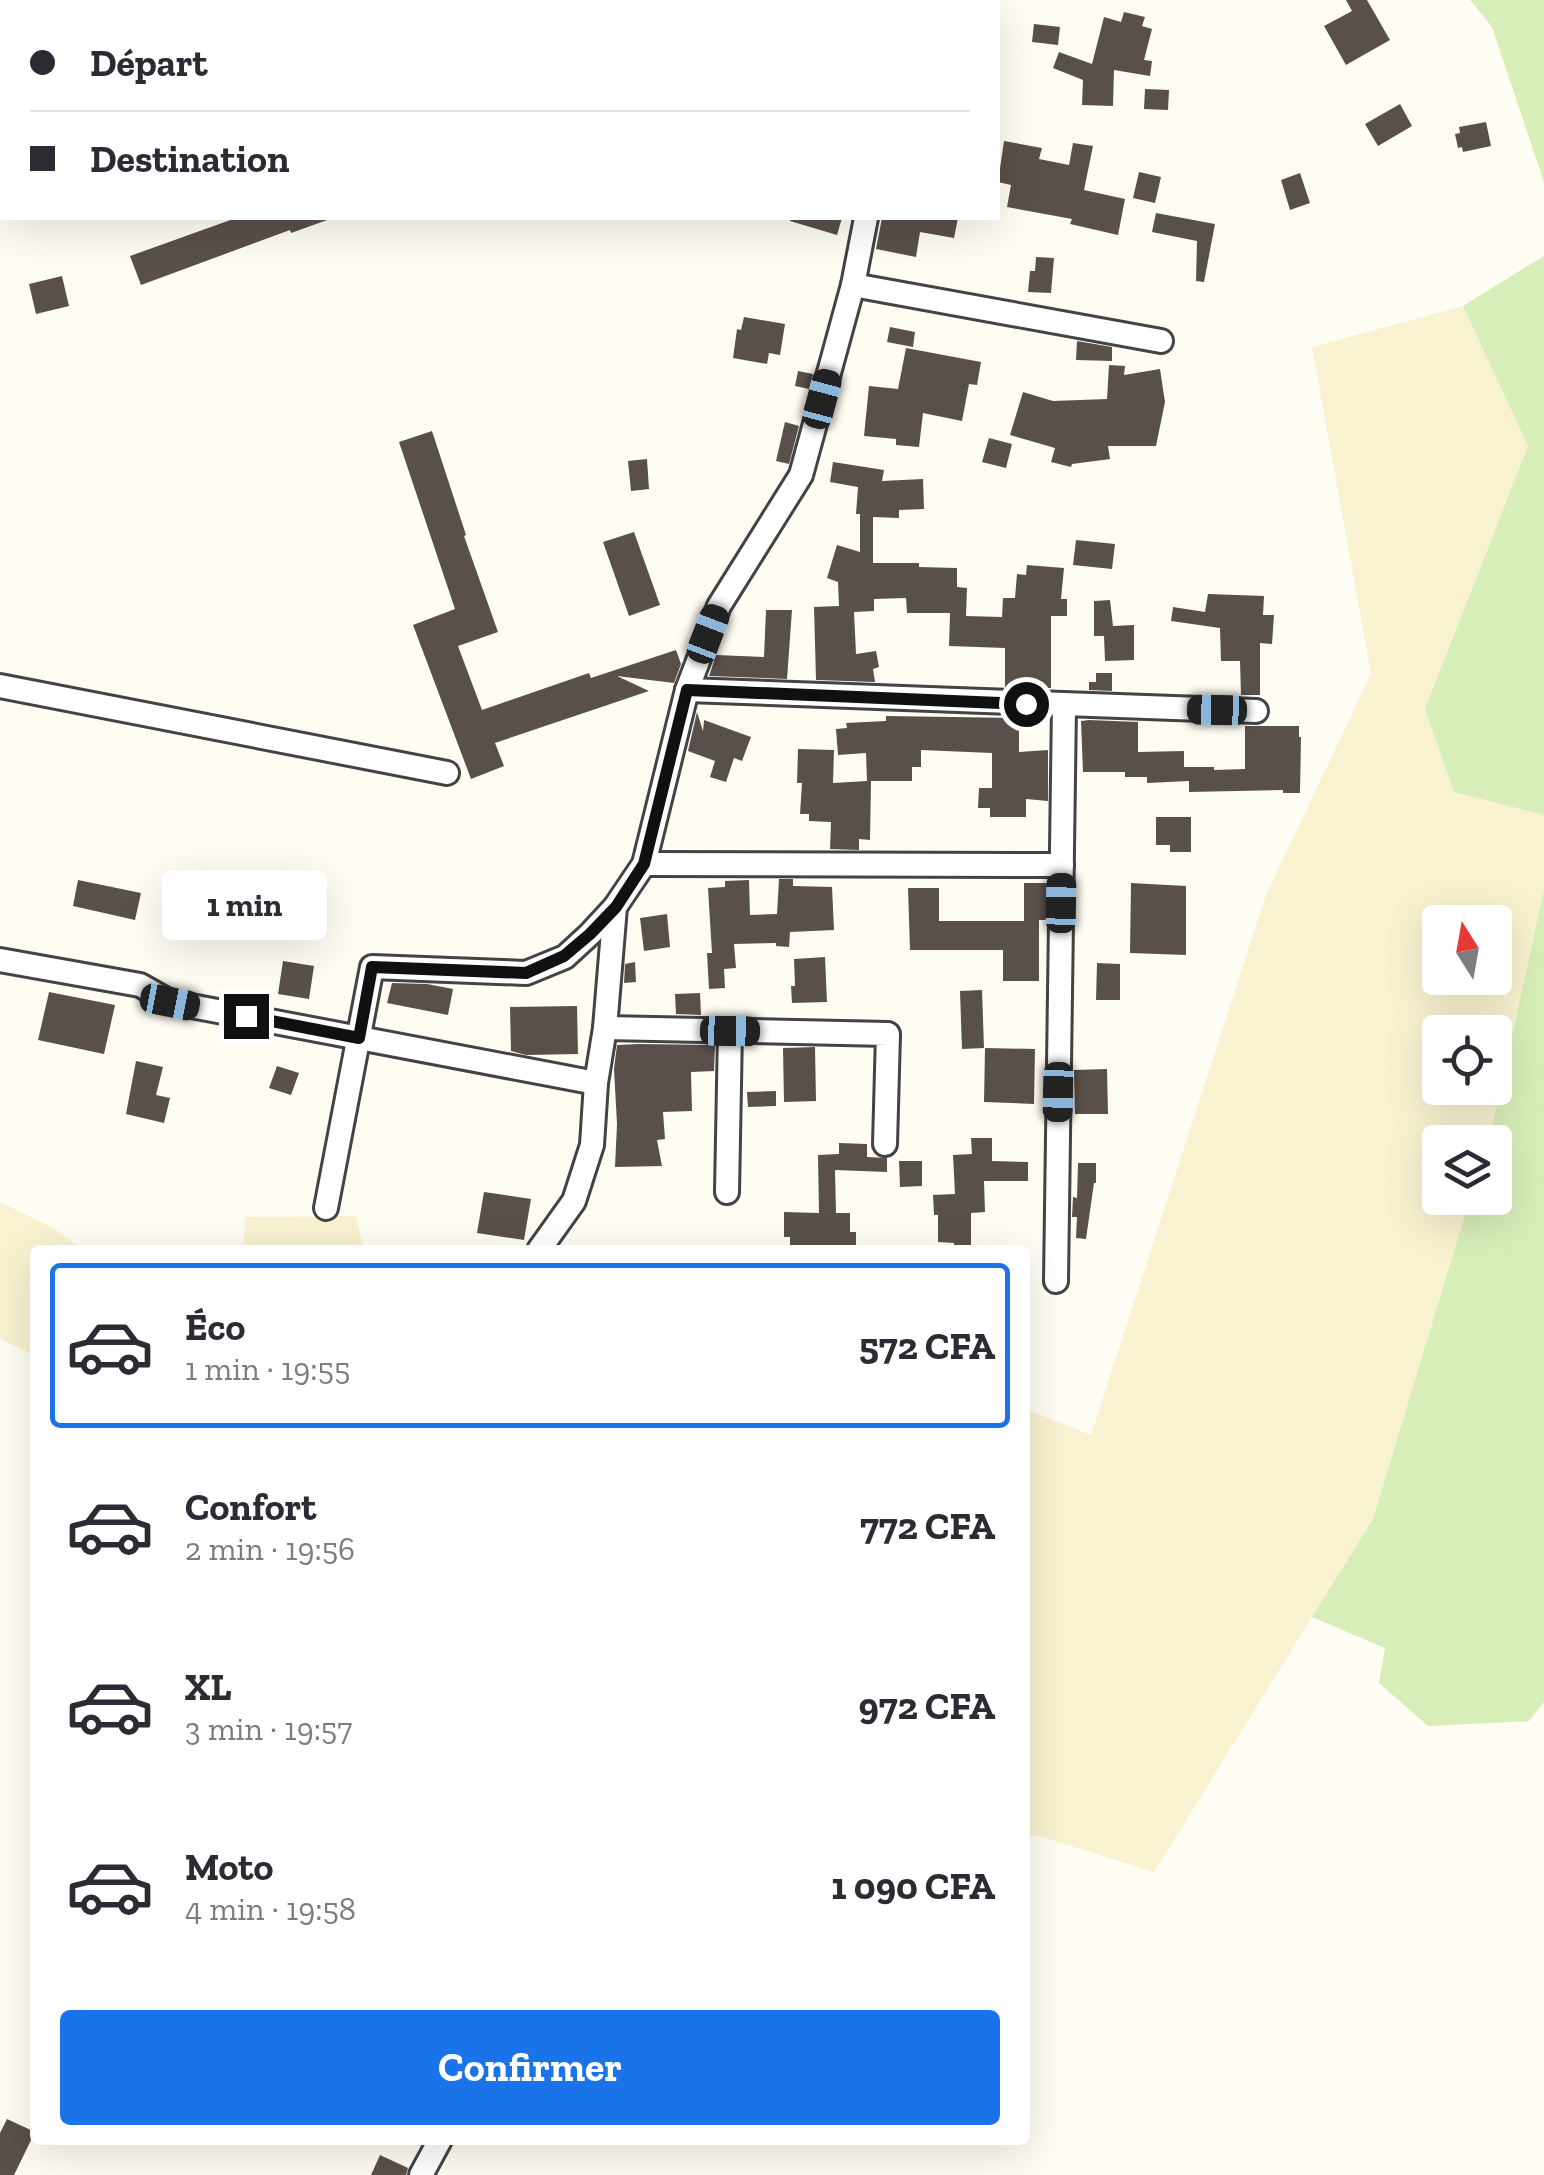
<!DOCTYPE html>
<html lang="fr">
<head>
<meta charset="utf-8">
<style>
	:root { --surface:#fff; --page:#f7f7f7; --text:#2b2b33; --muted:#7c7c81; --line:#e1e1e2; --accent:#1a73e8 }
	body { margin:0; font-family:"Zilla Slab",serif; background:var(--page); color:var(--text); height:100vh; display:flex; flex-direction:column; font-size:38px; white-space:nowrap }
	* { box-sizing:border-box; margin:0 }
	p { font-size:32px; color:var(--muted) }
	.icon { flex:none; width:55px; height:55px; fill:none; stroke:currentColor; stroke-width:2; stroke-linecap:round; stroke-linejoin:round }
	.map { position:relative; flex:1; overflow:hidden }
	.panel { position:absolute; left:30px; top:1245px; width:1000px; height:900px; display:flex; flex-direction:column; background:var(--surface); border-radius:10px; box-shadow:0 10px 40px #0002 }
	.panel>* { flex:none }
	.top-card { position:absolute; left:0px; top:0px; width:1000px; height:220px; box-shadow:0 10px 40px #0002; display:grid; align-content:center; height:220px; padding:0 30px; background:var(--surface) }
	.needle { width:65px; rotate:349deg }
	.fabs { position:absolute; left:1422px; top:905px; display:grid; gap:20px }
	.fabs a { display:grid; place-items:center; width:90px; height:90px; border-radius:10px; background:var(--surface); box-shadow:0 10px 40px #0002; font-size:50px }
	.end { position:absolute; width:45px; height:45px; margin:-22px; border:12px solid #101010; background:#fff; box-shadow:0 0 0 5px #fff }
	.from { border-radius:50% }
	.bubble { position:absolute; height:70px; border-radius:10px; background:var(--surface); box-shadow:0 10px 40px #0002; font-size:32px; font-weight:800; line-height:70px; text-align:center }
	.car { position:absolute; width:30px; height:60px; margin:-30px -15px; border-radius:12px; box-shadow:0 0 8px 2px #0007; background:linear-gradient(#222 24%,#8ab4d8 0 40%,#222 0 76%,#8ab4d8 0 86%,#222 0) }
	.top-card b { display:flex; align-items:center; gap:35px; height:95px; font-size:38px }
	.top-card b+b { border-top:2px solid var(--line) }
	.top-card i { width:25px; height:25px; background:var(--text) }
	ul { padding:18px 0 0; list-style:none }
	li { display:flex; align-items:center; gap:30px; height:165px; margin:0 20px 15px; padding:0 10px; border:5px solid transparent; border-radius:10px }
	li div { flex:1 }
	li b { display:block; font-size:38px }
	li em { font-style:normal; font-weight:800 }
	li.active { border-color:var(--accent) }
	li>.icon { width:90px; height:90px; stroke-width:1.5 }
	.button { display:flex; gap:20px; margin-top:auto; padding:20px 30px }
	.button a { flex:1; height:115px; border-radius:10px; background:var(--accent); color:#fff; font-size:40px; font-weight:800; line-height:115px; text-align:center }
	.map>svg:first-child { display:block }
</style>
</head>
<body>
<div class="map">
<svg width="1544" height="2175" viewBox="0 0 1544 2175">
	<rect width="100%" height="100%" fill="#fffcf3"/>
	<!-- farmland -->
	<g fill="#f8f2d0" fill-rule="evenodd">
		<path d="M 1463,306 L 1528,446 L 1425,709 L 1454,792 L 1544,815 L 1544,890 L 1495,1114 L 1487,1142 L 1440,1142 L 1440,1198 L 1470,1198 L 1373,1519 L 1154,1872 L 1039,1836 L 1025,1836 L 1025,1409 L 1091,1435 L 1266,895 L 1371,674 L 1312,347 ZM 1440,922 L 1495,922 L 1495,978 L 1440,978 ZM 1440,1032 L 1495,1032 L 1495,1088 L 1440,1088 Z"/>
		<path d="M 0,1202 L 55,1229 L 82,1250 L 35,1250 L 35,1356 L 0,1339 Z"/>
		<path d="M 356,1216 L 364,1250 L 243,1250 L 246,1217 Z"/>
	</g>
	<!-- green -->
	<g fill="#d8eeb8">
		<path d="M 1470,0 L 1544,0 L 1544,182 L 1492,27 Z"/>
		<path d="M 1544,256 L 1544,815 L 1454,792 L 1425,709 L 1528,446 L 1463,306 Z"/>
		<path d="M 1544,890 L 1544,1702 L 1529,1721 L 1428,1726 L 1379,1683 L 1385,1648 L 1312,1617 L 1373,1519 L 1470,1198 L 1495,1198 L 1495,1142 L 1487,1142 L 1495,1114 Z"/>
	</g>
	<!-- building -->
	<g fill="#5a504b">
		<path d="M 1346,0 L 1367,0 L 1390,40 L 1346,65 L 1324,26 L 1352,11 Z"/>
		<path d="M 1124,12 L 1145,17 L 1142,26 L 1152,29 L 1144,60 L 1152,61 L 1150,76 L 1114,70 L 1113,106 L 1082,105 L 1083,80 L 1053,68 L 1059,52 L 1092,64 L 1104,17 L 1121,22 Z"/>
		<path d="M 1034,24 L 1060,27 L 1058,45 L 1032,42 Z"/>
		<path d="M 1145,89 L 1169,90 L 1168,110 L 1144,109 Z"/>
		<path d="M 1400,104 L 1412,126 L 1378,146 L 1365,124 Z"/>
		<path d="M 1486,122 L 1491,146 L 1463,152 L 1462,147 L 1458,148 L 1455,134 L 1460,133 L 1459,127 Z"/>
		<path d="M 1004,141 L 1042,148 L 1039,159 L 1069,165 L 1073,143 L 1093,146 L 1084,190 L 1125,199 L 1118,235 L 1070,224 L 1072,219 L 1007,207 L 1011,185 L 998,182 Z"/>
		<path d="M 1139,172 L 1161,177 L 1155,203 L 1133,198 Z"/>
		<path d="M 1300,173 L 1310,203 L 1290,210 L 1281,180 Z"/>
		<path d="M 1156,213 L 1215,224 L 1204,282 L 1196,281 L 1197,241 L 1152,232 Z"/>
		<path d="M 236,218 L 330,218 L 330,219 L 291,233 L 290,230 L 141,285 L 130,256 Z"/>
		<path d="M 791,218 L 842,218 L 837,235 L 790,221 Z"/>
		<path d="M 882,218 L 958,218 L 954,238 L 920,232 L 916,257 L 876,249 Z"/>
		<path d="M 1036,257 L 1054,258 L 1051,293 L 1028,292 L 1030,271 L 1035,271 Z"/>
		<path d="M 62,276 L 69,306 L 36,314 L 29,284 Z"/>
		<path d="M 744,317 L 785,324 L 780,355 L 769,353 L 767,364 L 733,358 L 737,329 L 741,330 Z"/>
		<path d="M 890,327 L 915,332 L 913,347 L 887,342 Z"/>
		<path d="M 1077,341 L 1112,347 L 1112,361 L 1076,360 Z"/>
		<path d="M 906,348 L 981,362 L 977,385 L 969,384 L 962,421 L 923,413 L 919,447 L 896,445 L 896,439 L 864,436 L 869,386 L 898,389 Z"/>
		<path d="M 1109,365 L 1125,366 L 1124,375 L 1160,369 L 1165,402 L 1156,446 L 1108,446 L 1110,459 L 1072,464 L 1071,467 L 1051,462 L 1055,448 L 1010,435 L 1023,392 L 1053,401 L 1107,399 Z"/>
		<path d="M 798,371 L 813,374 L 809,389 L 795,386 Z"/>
		<path d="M 785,422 L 799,426 L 789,464 L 776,461 Z"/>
		<path d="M 432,431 L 466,535 L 464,536 L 498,632 L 458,646 L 482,710 L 589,673 L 591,678 L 676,650 L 681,664 L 674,683 L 617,676 L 649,691 L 495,743 L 504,766 L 471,779 L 413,625 L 455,609 L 399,442 Z"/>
		<path d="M 989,438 L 1012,444 L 1006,468 L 982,462 Z"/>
		<path d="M 647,459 L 649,489 L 631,491 L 628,461 Z"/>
		<path d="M 833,462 L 884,470 L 882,481 L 923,479 L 924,509 L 899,510 L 899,518 L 873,517 L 873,563 L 919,563 L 919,567 L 957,568 L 957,587 L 967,588 L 966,616 L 1002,617 L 1003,598 L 1015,598 L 1017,574 L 1026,575 L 1027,565 L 1064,568 L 1061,599 L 1067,599 L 1067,616 L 1051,616 L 1051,688 L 1005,687 L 1005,648 L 949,646 L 950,613 L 907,613 L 906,598 L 874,599 L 874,611 L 854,612 L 856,654 L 876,651 L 879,667 L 873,669 L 875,682 L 816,680 L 814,607 L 839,606 L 838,582 L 827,578 L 837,545 L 860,552 L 860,514 L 856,514 L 858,487 L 830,482 Z"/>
		<path d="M 634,532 L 660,605 L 629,616 L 603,542 Z"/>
		<path d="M 1076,540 L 1115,544 L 1112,569 L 1073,565 Z"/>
		<path d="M 1208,594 L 1264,596 L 1263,615 L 1274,615 L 1272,644 L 1260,643 L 1260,695 L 1241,695 L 1240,661 L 1221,661 L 1220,628 L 1171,621 L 1173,607 L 1205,612 Z"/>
		<path d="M 1110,600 L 1113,626 L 1134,625 L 1134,660 L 1105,661 L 1104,636 L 1094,636 L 1094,601 Z"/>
		<path d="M 766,610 L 792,610 L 787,679 L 709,676 L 716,655 L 764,657 Z"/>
		<path d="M 1096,673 L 1112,673 L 1112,691 L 1089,690 L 1089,682 L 1096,682 Z"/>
		<path d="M 697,712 L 703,731 L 704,720 L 751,737 L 742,761 L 734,758 L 726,782 L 710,777 L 715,761 L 688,751 Z"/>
		<path d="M 886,716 L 1019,718 L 1019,752 L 1048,750 L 1048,801 L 1026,799 L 1026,817 L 990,817 L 990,808 L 978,808 L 979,788 L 992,788 L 992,753 L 921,750 L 921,767 L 912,767 L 912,781 L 871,781 L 870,840 L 859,839 L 859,850 L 830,849 L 831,822 L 809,821 L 809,814 L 800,814 L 802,783 L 797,783 L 798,749 L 834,750 L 833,783 L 867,781 L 866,753 L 838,755 L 836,729 L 847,728 L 846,723 L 886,721 Z"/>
		<path d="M 1089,720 L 1138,722 L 1138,752 L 1184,751 L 1184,767 L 1214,767 L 1214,770 L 1245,769 L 1245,726 L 1299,726 L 1299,737 L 1301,737 L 1300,793 L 1283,793 L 1283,790 L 1189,792 L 1189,781 L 1147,783 L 1147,777 L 1125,777 L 1125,772 L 1083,772 L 1081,721 Z"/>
		<path d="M 1156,817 L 1191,817 L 1191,852 L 1170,852 L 1170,845 L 1156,845 Z"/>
		<path d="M 779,879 L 793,879 L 793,886 L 832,887 L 834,930 L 790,932 L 789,947 L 776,946 L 776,943 L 734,944 L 736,968 L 724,969 L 725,988 L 709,989 L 707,953 L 712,953 L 708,888 L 725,887 L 725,881 L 749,880 L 750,915 L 777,914 Z"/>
		<path d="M 78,880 L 141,893 L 135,920 L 73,906 Z"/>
		<path d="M 1024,883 L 1047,883 L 1046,920 L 1039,920 L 1039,981 L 1003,981 L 1003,950 L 910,950 L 908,888 L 939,888 L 939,921 L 1024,921 Z"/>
		<path d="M 1131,883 L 1186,886 L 1186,955 L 1130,953 Z"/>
		<path d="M 667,914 L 670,947 L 644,951 L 640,918 Z"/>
		<path d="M 825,957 L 827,1002 L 792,1003 L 791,986 L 795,986 L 794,959 Z"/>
		<path d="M 283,961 L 314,966 L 309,999 L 278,994 Z"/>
		<path d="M 635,962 L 636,982 L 624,983 L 625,964 Z"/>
		<path d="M 1097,963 L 1120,964 L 1120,1000 L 1096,1000 Z"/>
		<path d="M 392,983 L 427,984 L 453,989 L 448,1015 L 387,1003 Z"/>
		<path d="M 982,990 L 984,1048 L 962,1049 L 960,991 Z"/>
		<path d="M 49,992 L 115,1005 L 104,1054 L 38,1040 Z"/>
		<path d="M 700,993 L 701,1015 L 676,1014 L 675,994 Z"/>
		<path d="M 577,1006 L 578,1054 L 526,1055 L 511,1051 L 510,1007 Z"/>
		<path d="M 639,1044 L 715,1045 L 714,1071 L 691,1072 L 692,1111 L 663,1112 L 665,1139 L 657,1140 L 662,1166 L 615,1167 L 617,1124 L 614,1069 L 617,1045 Z"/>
		<path d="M 815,1047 L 816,1101 L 784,1102 L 783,1048 Z"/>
		<path d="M 985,1048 L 1035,1049 L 1034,1104 L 984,1102 Z"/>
		<path d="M 136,1061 L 163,1067 L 156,1095 L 170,1098 L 164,1123 L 126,1114 Z"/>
		<path d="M 277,1066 L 299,1073 L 291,1095 L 269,1088 Z"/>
		<path d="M 1107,1069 L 1108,1114 L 1075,1114 L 1074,1070 Z"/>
		<path d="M 776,1091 L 776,1106 L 748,1107 L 747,1092 Z"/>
		<path d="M 971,1138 L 992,1138 L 992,1161 L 1028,1162 L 1028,1181 L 984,1181 L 985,1212 L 971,1213 L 971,1250 L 954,1250 L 954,1243 L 938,1242 L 938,1215 L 934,1215 L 933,1195 L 955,1194 L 953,1155 L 972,1154 Z"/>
		<path d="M 839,1143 L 867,1144 L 867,1157 L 887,1158 L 887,1172 L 835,1170 L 836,1213 L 850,1213 L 850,1232 L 856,1232 L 856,1249 L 818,1250 L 818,1246 L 790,1246 L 790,1237 L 784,1237 L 784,1212 L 819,1213 L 818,1155 L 839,1154 Z"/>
		<path d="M 899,1161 L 922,1161 L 922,1186 L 900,1187 Z"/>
		<path d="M 1078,1163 L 1096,1163 L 1096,1183 L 1094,1183 L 1086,1239 L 1076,1238 L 1077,1217 L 1072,1217 L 1073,1197 L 1077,1198 Z"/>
		<path d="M 484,1192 L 531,1199 L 524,1240 L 477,1233 Z"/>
		<path d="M 7,2119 L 35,2132 L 14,2175 L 0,2175 L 0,2133 Z"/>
		<path d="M 380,2155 L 408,2168 L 406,2175 L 371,2175 Z"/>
	</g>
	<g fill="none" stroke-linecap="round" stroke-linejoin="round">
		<!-- minor casing -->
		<g stroke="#434343" stroke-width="28">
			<g id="minor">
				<path d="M 678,2 L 678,0"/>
				<path d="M 906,2 L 906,0"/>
				<path d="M 0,131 L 2,131"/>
				<path d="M 853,285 L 1161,341"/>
				<path d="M 0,686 L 447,773"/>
				<path d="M 687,690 L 1256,711"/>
				<path d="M 644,864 L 1062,865"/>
				<path d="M 0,960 L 140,985 L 170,1002 L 596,1083"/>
				<path d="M 605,1028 L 888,1034 L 885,1144"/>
				<path d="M 727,1192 L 730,1031"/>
				<path d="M 326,1208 L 372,967 L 526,973 L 565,957 L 590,934 L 615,907"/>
				<path d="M 539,1250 L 574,1201 L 592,1145 L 596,1083 L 605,1028 L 615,907 L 644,864 L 687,690 L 719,606 L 801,475 L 853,285 L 866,218"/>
				<path d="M 1056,1281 L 1064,705"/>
				<path d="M 421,2175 L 440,2140"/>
			</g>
		</g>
		<!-- minor -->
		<use href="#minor" stroke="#fff" stroke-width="22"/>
	</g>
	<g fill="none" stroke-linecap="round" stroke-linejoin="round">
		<!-- route -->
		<path stroke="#101010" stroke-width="12" d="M 246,1016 L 359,1038 L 372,967 L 526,973 L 564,956 L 590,934 L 616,907 L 644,864 L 687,690 L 1026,704"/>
	</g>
</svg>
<div class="fabs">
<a><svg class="needle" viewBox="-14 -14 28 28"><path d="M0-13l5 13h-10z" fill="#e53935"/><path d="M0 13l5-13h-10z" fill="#7c7c81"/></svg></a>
<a><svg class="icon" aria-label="locate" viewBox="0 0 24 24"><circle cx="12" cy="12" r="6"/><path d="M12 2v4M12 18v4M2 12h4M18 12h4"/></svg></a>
<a><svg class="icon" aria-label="layers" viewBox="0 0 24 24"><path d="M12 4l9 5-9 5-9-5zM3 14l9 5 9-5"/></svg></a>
</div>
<i class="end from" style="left:1026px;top:704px"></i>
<i class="end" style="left:246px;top:1016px"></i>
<div class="bubble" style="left:162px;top:870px;width:165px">1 min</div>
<i class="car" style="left:822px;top:399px;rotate:15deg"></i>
<i class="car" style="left:708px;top:634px;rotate:21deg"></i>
<i class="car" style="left:1217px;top:710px;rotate:271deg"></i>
<i class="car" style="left:1061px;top:903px;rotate:1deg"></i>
<i class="car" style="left:170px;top:1002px;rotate:101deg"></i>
<i class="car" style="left:730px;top:1031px;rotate:91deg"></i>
<i class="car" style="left:1058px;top:1092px;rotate:181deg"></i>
<div class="top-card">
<b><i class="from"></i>Départ</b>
<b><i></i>Destination</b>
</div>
<section class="panel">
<ul>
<li class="active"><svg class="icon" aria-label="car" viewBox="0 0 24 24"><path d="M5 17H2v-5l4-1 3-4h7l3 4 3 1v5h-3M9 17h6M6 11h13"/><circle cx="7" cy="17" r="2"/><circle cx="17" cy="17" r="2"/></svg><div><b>Éco</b><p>1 min · 19:55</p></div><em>572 CFA</em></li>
<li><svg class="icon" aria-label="car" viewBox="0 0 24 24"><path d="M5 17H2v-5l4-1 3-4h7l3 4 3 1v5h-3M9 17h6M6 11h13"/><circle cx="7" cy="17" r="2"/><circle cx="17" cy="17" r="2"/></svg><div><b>Confort</b><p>2 min · 19:56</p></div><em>772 CFA</em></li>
<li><svg class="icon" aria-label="car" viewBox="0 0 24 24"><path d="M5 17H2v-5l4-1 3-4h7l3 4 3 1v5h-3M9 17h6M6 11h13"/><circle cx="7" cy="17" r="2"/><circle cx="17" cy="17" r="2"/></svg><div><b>XL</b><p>3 min · 19:57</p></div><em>972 CFA</em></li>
<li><svg class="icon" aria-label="car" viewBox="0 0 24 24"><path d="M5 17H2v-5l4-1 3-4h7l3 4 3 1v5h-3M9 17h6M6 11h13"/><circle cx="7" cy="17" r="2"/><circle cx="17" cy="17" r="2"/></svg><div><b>Moto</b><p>4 min · 19:58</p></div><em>1 090 CFA</em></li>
</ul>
<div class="button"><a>Confirmer</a></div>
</section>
</div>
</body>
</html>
